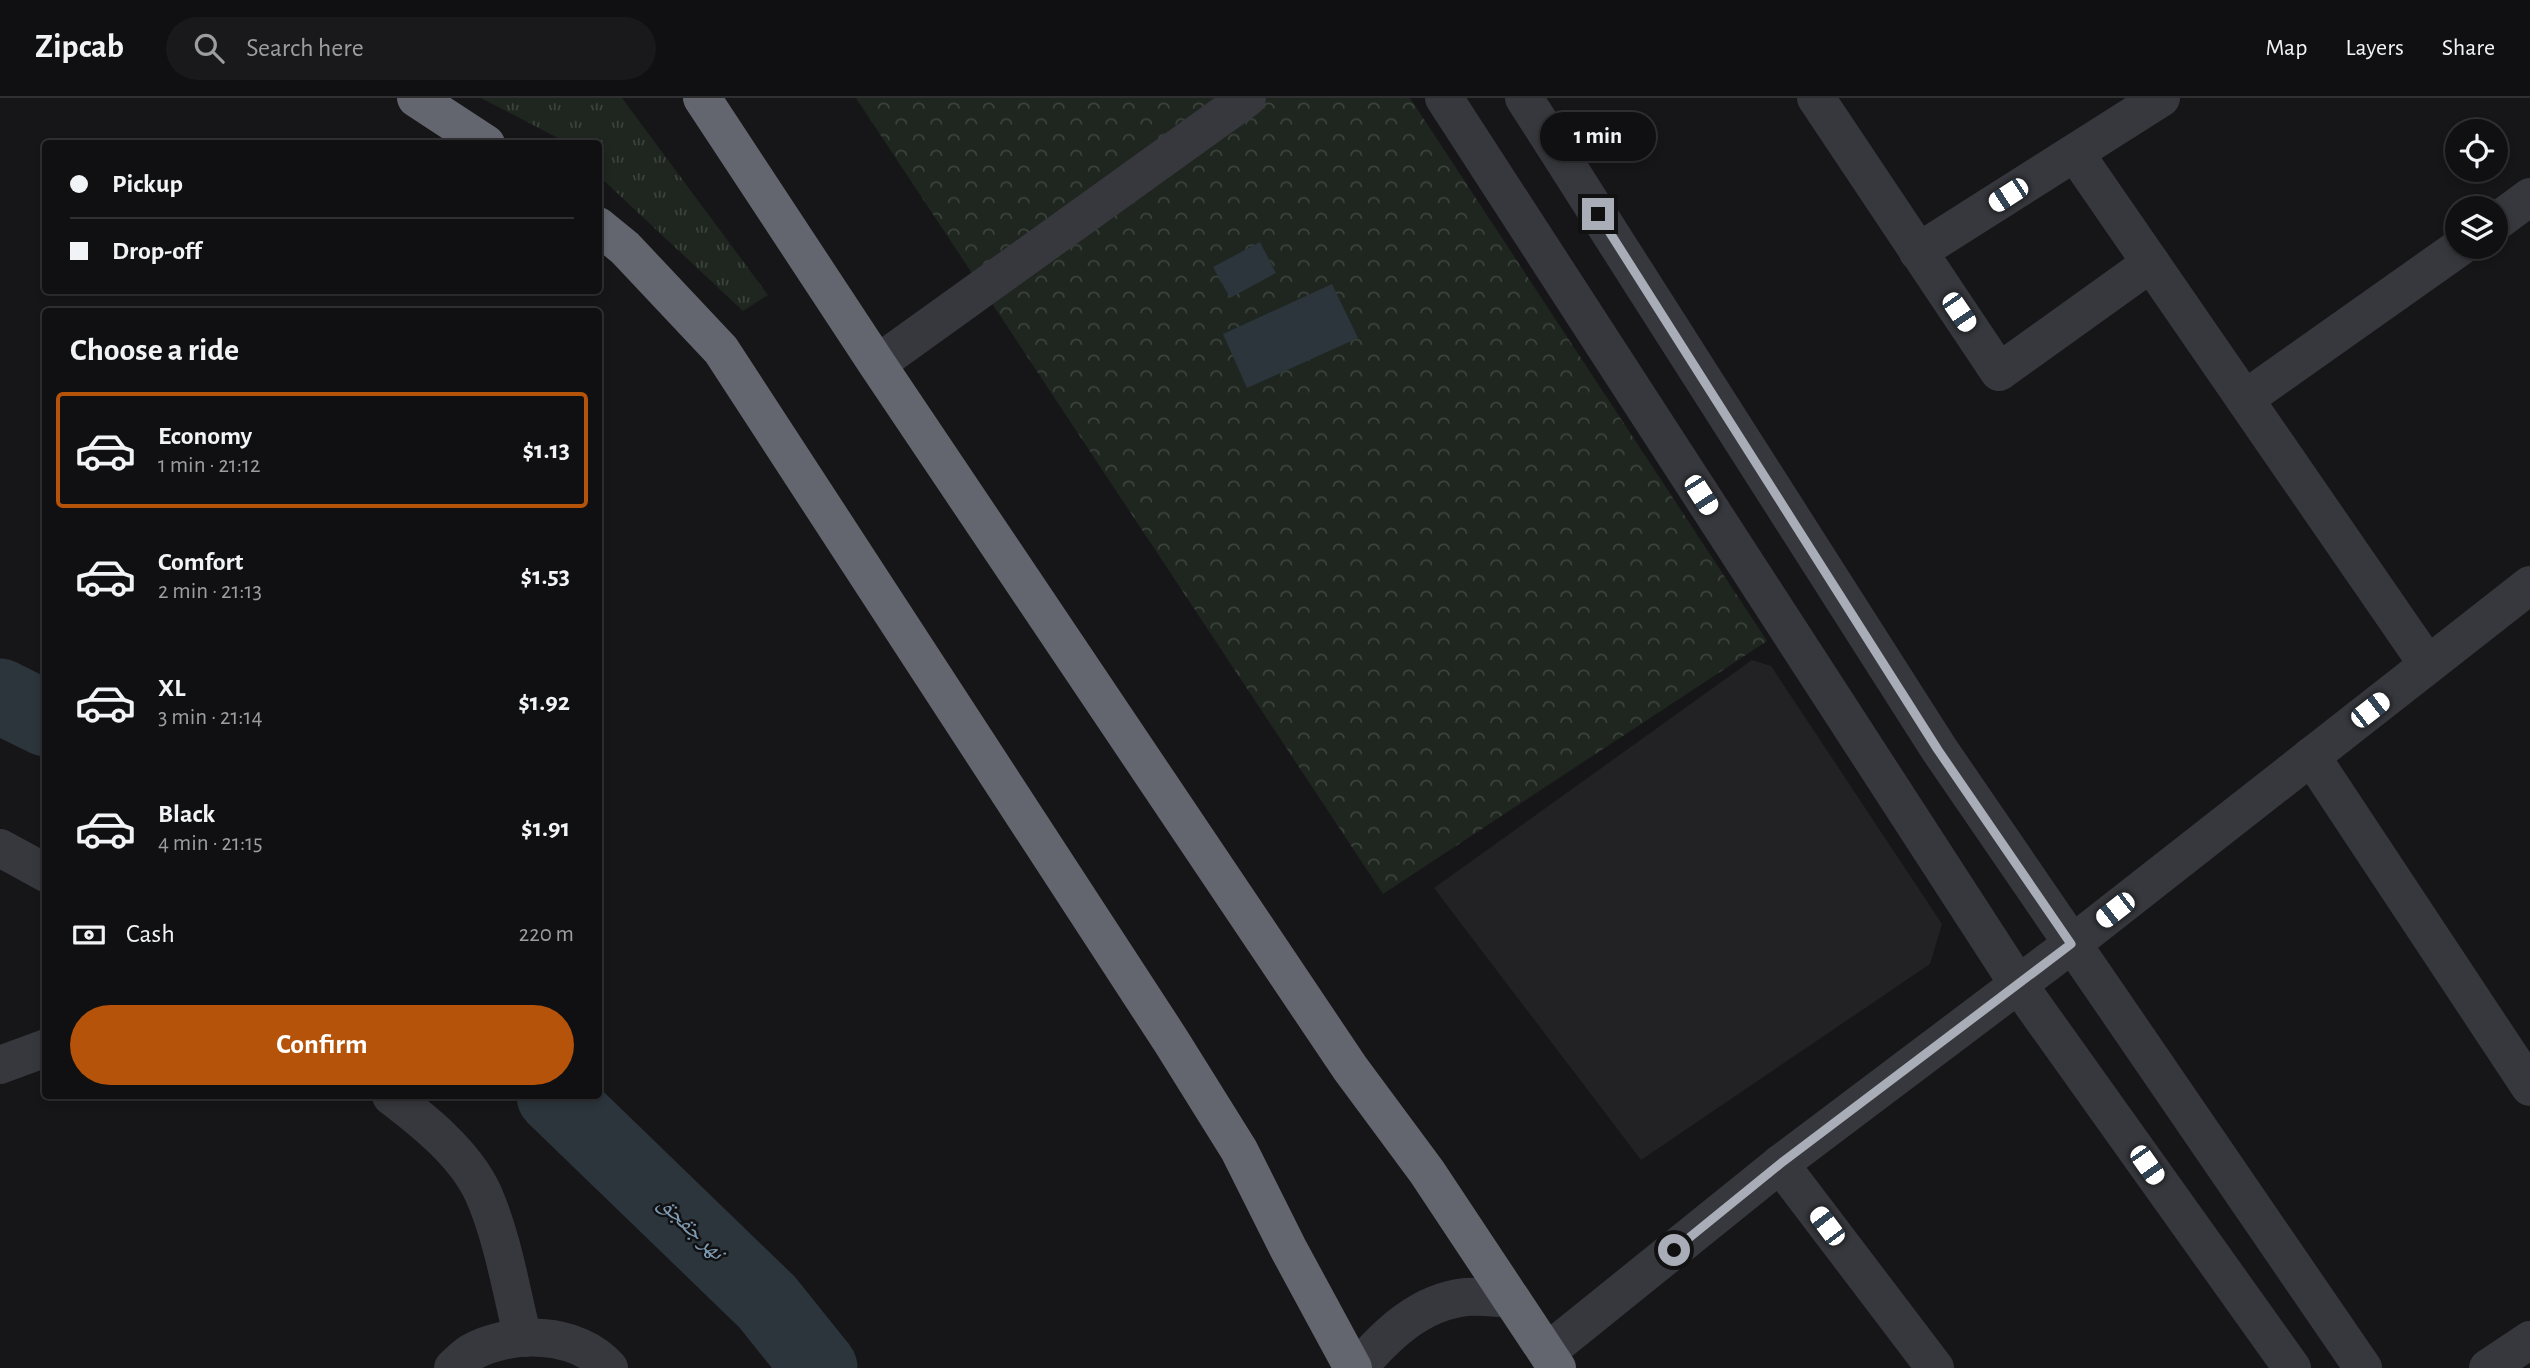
<!DOCTYPE html>
<html lang="en">
<head>
<meta charset="utf-8">
<style>
	:root { --surface:#101012; --page:#19191b; --text:#f1f3f6; --muted:#9c9d9f; --line:#303032; --accent:#b45309 }
	body { margin:0; font-family:"Alegreya Sans","Noto Naskh Arabic",sans-serif; background:var(--page); color:var(--text); height:100vh; display:flex; flex-direction:column; font-size:26px; white-space:nowrap }
	* { box-sizing:border-box; margin:0 }
	p { font-size:23px; color:var(--muted) }
	.icon { flex:none; width:38px; height:38px; fill:none; stroke:currentColor; stroke-width:2; stroke-linecap:round; stroke-linejoin:round }
	.map { position:relative; flex:1; overflow:hidden }
	.details { position:absolute; left:42px; top:210px; width:560px; height:791px; display:flex; flex-direction:column; background:var(--surface); border-radius:7px; box-shadow:0 4px 10px #0003,0 0 0 2px var(--line) }
	.details>* { flex:none }
	.top-card { position:absolute; left:42px; top:42px; width:560px; height:154px; border-radius:7px; box-shadow:0 4px 10px #0003,0 0 0 2px var(--line); display:grid; align-content:center; height:154px; padding:0 28px; background:var(--surface) }
	.tools { position:absolute; left:2445px; top:21px; display:grid; gap:14px }
	.tools a { display:grid; place-items:center; width:63px; height:63px; border-radius:50%; background:var(--surface); box-shadow:0 4px 10px #0003,0 0 0 2px var(--line); font-size:35px }
	.end { position:absolute; width:32px; height:32px; margin:-16px; border:9px solid #a8adb8; background:#111; box-shadow:0 0 0 4px #111 }
	.from { border-radius:50% }
	.bubble { position:absolute; height:49px; border-radius:24px; background:var(--surface); box-shadow:0 4px 10px #0003,0 0 0 2px var(--line); font-size:23px; font-weight:600; line-height:49px; text-align:center }
	.car { position:absolute; width:21px; height:42px; margin:-21px -10px; border-radius:9px; box-shadow:0 0 5px 2px #0007; background:linear-gradient(#fff 24%,#345 0 40%,#fff 0 76%,#345 0 86%,#fff 0) }
	.top-card b { display:flex; align-items:center; gap:24px; height:66px; font-size:26px }
	.top-card b+b { border-top:2px solid var(--line) }
	.top-card i { width:18px; height:18px; background:var(--text) }
	ul { padding:0; list-style:none }
	li { display:flex; align-items:center; gap:21px; height:116px; margin:0 14px 10px; padding:0 14px; border:4px solid transparent; border-radius:7px }
	li div { flex:1 }
	li b { display:block; font-size:26px }
	li em { font-style:normal; font-weight:600 }
	li.on { border-color:var(--accent) }
	li>.icon { width:63px; height:63px; stroke-width:1.5 }
	h2 { padding:0 28px; font-size:32px; line-height:84px }
	.pay { display:flex; align-items:center; gap:18px; height:77px; padding:0 28px; font-size:26px }
	.pay p { margin-inline-start:auto }
	.action { display:flex; gap:14px; margin-top:auto; padding:14px 28px }
	.action a { flex:1; height:80px; border-radius:42px; background:var(--accent); color:#fff; font-size:28px; font-weight:600; line-height:80px; text-align:center }
	header { display:flex; align-items:center; gap:42px; box-sizing:border-box; height:98px; padding:0 35px; background:var(--surface); border-bottom:2px solid var(--line) }
	header strong { font-size:33px }
	nav { display:flex; gap:38px; margin-inline-start:auto; font-size:24px }
	.search { width:490px; height:63px; background:var(--page); display:flex; align-items:center; gap:18px; box-sizing:border-box; padding:0 24px; border-radius:38px; color:var(--muted); font-size:26px }
	.map>svg:first-child { display:block }
</style>
</head>
<body>
<header>
<strong>Zipcab</strong>
<div class="search"><svg class="icon" aria-label="search" viewBox="0 0 24 24"><circle cx="10" cy="10" r="6"/><path d="M15 15l6 6"/></svg>Search here</div>
<nav><a>Map</a><a>Layers</a><a>Share</a></nav>
</header>
<div class="map">
<svg width="2530" height="1270" viewBox="0 0 2530 1270">
	<defs>
		<pattern id="grass-tufts" width="24" height="20" patternUnits="userSpaceOnUse" patternTransform="scale(1.75)"><rect width="24" height="20" fill="#1e261f"/><path d="M3 7l-1-3M5 7V3M7 7l1-3M15 17l-1-3M17 17v-4M19 17l1-3" fill="none" stroke="#3c433d"/></pattern>
		<pattern id="forest-crowns" width="20" height="18" patternUnits="userSpaceOnUse" patternTransform="scale(1.75)"><rect width="20" height="18" fill="#1e261f"/><path d="M2 6a3 3 0 1 1 6 0M12 15a3 3 0 1 1 6 0" fill="none" stroke="#3c433d"/></pattern>
	</defs>
	<rect width="100%" height="100%" fill="#161618"/>
	<!-- built -->
	<path fill="#222225" d="M 1752,562 L 1771,568 L 1942,826 L 1930,866 L 1641,1062 L 1434,790 Z"/>
	<!-- grass -->
	<path fill="url(#grass-tufts)" d="M 481,0 L 622,0 L 768,197 L 743,213 L 599,78 L 598,46 L 563,45 L 558,40 Z"/>
	<!-- forest -->
	<path fill="url(#forest-crowns)" d="M 856,0 L 1410,0 L 1767,543 L 1383,796 Z"/>
	<!-- water -->
	<g fill="#2c353c">
		<path d="M 1260,144 L 1276,175 L 1230,200 L 1213,169 Z"/>
		<path d="M 1332,186 L 1358,240 L 1247,290 L 1223,236 Z"/>
	</g>
	<g fill="none" stroke-linecap="round" stroke-linejoin="round">
		<!-- river -->
		<g stroke="#2c353c" stroke-width="75">
			<path d="M 0,598 L 46,621"/>
			<path d="M 554,998 L 767,1204 L 820,1270"/>
		</g>
		<!-- minor -->
		<g stroke="#37383d" stroke-width="38">
			<path d="M 1444,0 L 2018,886 L 2292,1270"/>
			<path d="M 1524,0 L 1939,651 L 2363,1270"/>
			<path d="M 1816,0 L 1999,274 L 2151,165"/>
			<path d="M 2075,55 L 2428,567"/>
			<path d="M 2496,124 L 2530,99"/>
			<path d="M 1918,154 L 2161,0"/>
			<path d="M 877,266 L 1247,0"/>
			<path d="M 2245,301 L 2460,149"/>
			<path d="M 2311,658 L 2530,989"/>
			<path d="M 0,750 L 46,775"/>
			<path d="M 0,967 L 46,950"/>
			<path d="M 391,998 C 424,1023 465,1056 483,1095 C 503,1140 511,1193 523,1240"/>
			<path d="M 1780,1066 L 1935,1270"/>
			<path d="M 1547,1254 L 1780,1066 L 2072,846 L 2530,487"/>
			<path d="M 453,1270 C 458,1265 464,1259 470,1255 C 511,1232 577,1233 609,1270"/>
			<path d="M 1358,1270 C 1387,1236 1420,1204 1466,1199 C 1481,1198 1496,1200 1511,1201"/>
			<path d="M 2488,1270 L 2530,1242"/>
		</g>
		<!-- highway -->
		<g stroke="#63666e" stroke-width="38">
			<path d="M 416,0 L 486,46"/>
			<path d="M 702,0 L 877,266 L 1350,970 L 1427,1074 L 1557,1270"/>
			<path d="M 598,128 L 625,150 L 721,252 L 1171,943 L 1239,1052 L 1288,1150 L 1353,1270"/>
		</g>
	</g>
	<g fill="none" stroke-linecap="round" stroke-linejoin="round">
		<!-- route -->
		<path stroke="#a8adb8" stroke-width="9" d="M 1598,116 L 1938,652 L 2071,846 L 1780,1066 L 1674,1152"/>
	</g>
	<g text-anchor="middle" dominant-baseline="central" stroke-width="5" stroke-linejoin="round" paint-order="stroke">
		<!-- water labels -->
		<g font-size="23" font-style="italic" fill="#7f9bb3" stroke="#111113">
			<text transform="translate(691 1130) rotate(44)">نهر جقجق</text>
		</g>
	</g>
</svg>
<div class="tools">
<a><svg class="icon" aria-label="locate" viewBox="0 0 24 24"><circle cx="12" cy="12" r="6"/><path d="M12 2v4M12 18v4M2 12h4M18 12h4"/></svg></a>
<a><svg class="icon" aria-label="layers" viewBox="0 0 24 24"><path d="M12 4l9 5-9 5-9-5zM3 14l9 5 9-5"/></svg></a>
</div>
<i class="end from" style="left:1674px;top:1152px"></i>
<i class="end" style="left:1598px;top:116px"></i>
<div class="bubble" style="left:1540px;top:14px;width:116px">1 min</div>
<i class="car" style="left:2008px;top:97px;rotate:237deg"></i>
<i class="car" style="left:1959px;top:214px;rotate:146deg"></i>
<i class="car" style="left:1701px;top:397px;rotate:147deg"></i>
<i class="car" style="left:2370px;top:612px;rotate:52deg"></i>
<i class="car" style="left:2115px;top:812px;rotate:232deg"></i>
<i class="car" style="left:2147px;top:1067px;rotate:145deg"></i>
<i class="car" style="left:1827px;top:1128px;rotate:323deg"></i>
<div class="top-card">
<b><i class="from"></i>Pickup</b>
<b><i></i>Drop-off</b>
</div>
<section class="details">
<h2>Choose a ride</h2>
<ul>
<li class="on"><svg class="icon" aria-label="car" viewBox="0 0 24 24"><path d="M5 17H2v-5l4-1 3-4h7l3 4 3 1v5h-3M9 17h6M6 11h13"/><circle cx="7" cy="17" r="2"/><circle cx="17" cy="17" r="2"/></svg><div><b>Economy</b><p>1 min · 21:12</p></div><em>$1.13</em></li>
<li><svg class="icon" aria-label="car" viewBox="0 0 24 24"><path d="M5 17H2v-5l4-1 3-4h7l3 4 3 1v5h-3M9 17h6M6 11h13"/><circle cx="7" cy="17" r="2"/><circle cx="17" cy="17" r="2"/></svg><div><b>Comfort</b><p>2 min · 21:13</p></div><em>$1.53</em></li>
<li><svg class="icon" aria-label="car" viewBox="0 0 24 24"><path d="M5 17H2v-5l4-1 3-4h7l3 4 3 1v5h-3M9 17h6M6 11h13"/><circle cx="7" cy="17" r="2"/><circle cx="17" cy="17" r="2"/></svg><div><b>XL</b><p>3 min · 21:14</p></div><em>$1.92</em></li>
<li><svg class="icon" aria-label="car" viewBox="0 0 24 24"><path d="M5 17H2v-5l4-1 3-4h7l3 4 3 1v5h-3M9 17h6M6 11h13"/><circle cx="7" cy="17" r="2"/><circle cx="17" cy="17" r="2"/></svg><div><b>Black</b><p>4 min · 21:15</p></div><em>$1.91</em></li>
</ul>
<div class="pay"><svg class="icon" aria-label="cash" viewBox="0 0 24 24"><path d="M3 7h18v10H3z"/><circle cx="12" cy="12" r="2"/></svg>Cash<p>220 m</p></div>
<div class="action"><a>Confirm</a></div>
</section>
</div>
</body>
</html>
